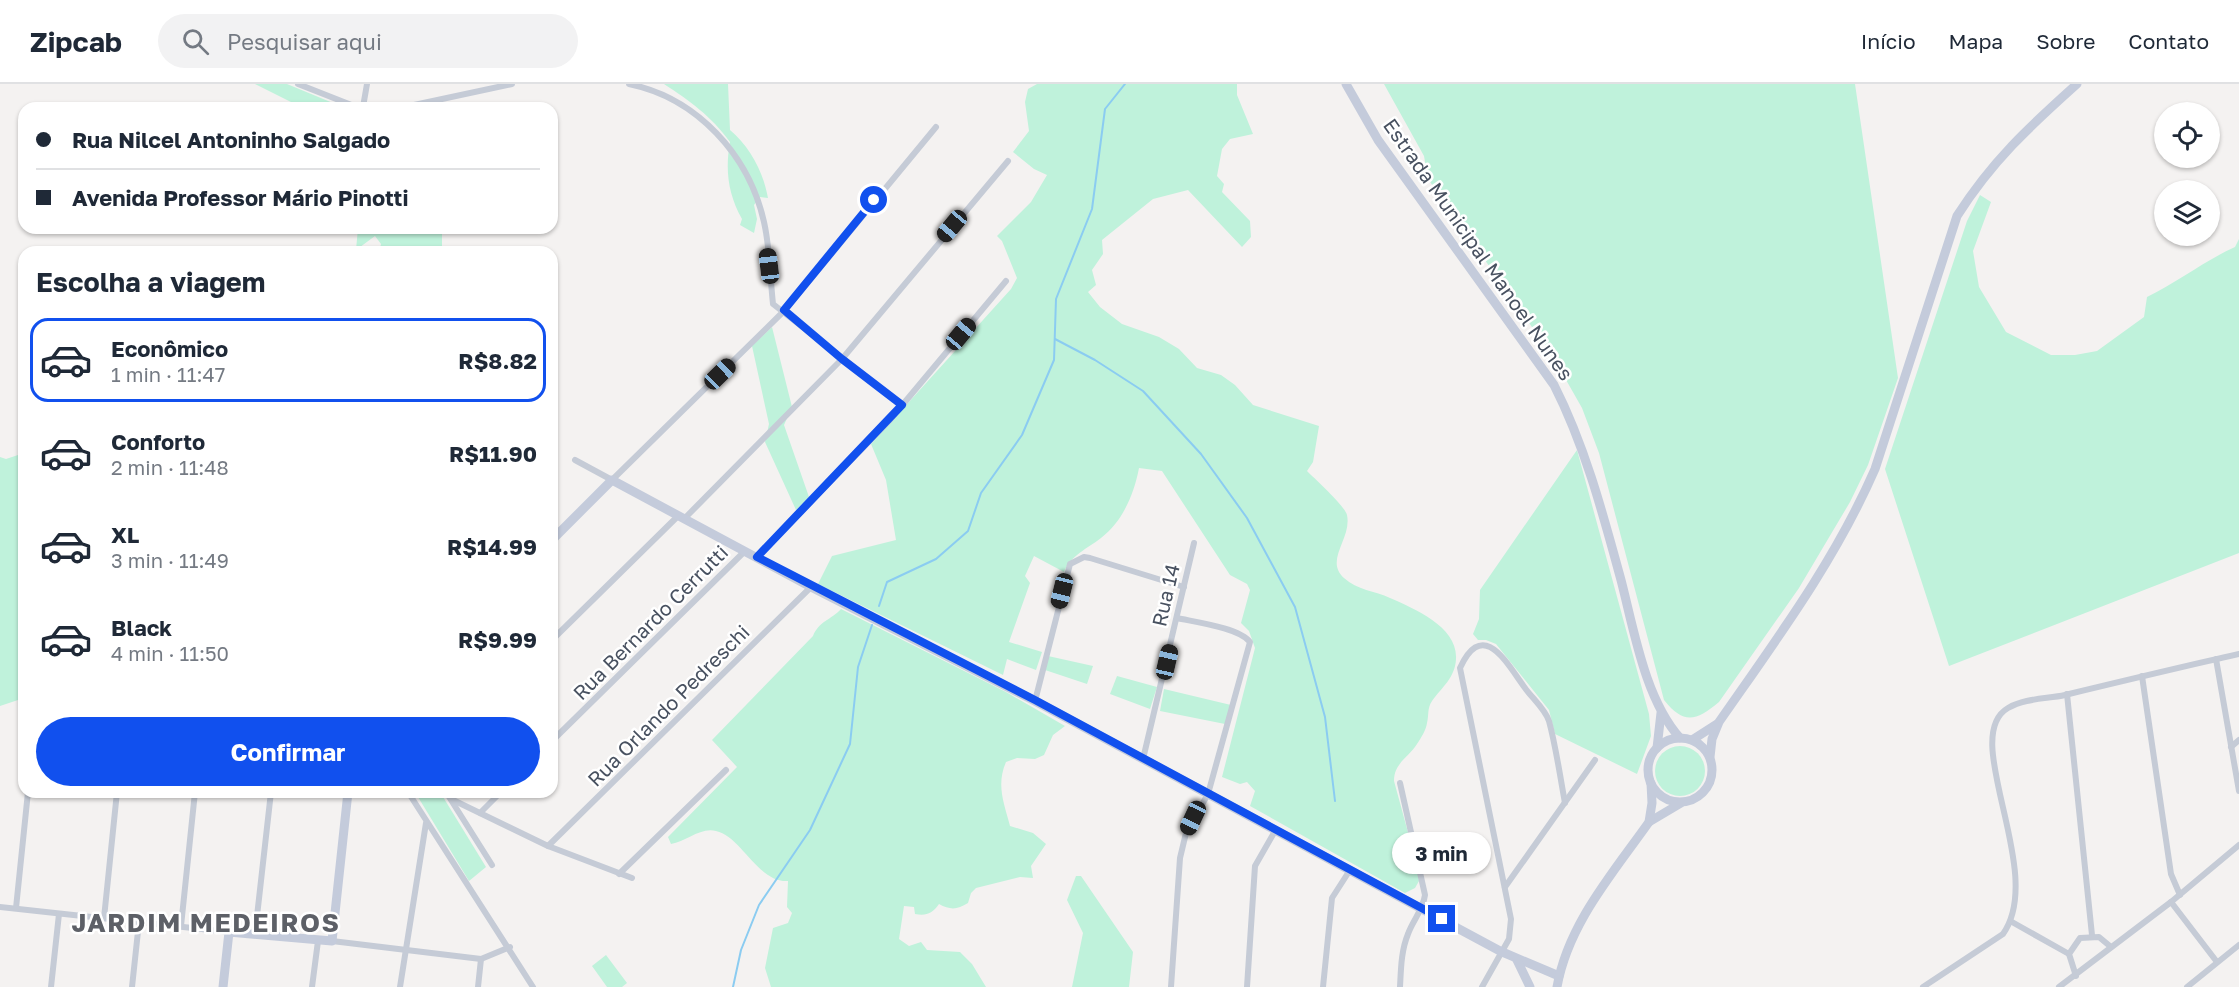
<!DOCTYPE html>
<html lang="pt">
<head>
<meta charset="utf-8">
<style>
	:root { --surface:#fff; --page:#f2f2f3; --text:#1f2937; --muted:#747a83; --line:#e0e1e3; --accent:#1150ee }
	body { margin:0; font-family:"Golos Text",sans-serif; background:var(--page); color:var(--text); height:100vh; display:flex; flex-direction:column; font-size:22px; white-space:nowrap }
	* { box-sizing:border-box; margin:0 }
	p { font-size:20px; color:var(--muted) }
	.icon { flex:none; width:33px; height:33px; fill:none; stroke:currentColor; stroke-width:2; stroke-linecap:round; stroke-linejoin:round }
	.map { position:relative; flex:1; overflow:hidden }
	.sheet { position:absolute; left:18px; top:162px; width:540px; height:552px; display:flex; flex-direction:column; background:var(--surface); border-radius:18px; box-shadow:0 2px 4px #0004 }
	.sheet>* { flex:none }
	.top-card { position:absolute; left:18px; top:18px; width:540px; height:132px; border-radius:18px; box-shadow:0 2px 4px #0004; display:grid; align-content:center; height:132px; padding:0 18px; background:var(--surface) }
	.fabs { position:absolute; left:2154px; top:18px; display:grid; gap:12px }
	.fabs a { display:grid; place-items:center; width:66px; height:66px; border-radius:50%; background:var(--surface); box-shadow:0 2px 4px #0004; font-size:30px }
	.end { position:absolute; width:27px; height:27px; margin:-14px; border:8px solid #1150ee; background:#fff; box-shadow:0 0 0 3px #fff }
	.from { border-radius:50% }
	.bubble { position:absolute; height:42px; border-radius:21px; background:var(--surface); box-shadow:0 2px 4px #0004; font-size:20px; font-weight:700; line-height:42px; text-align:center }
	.car { position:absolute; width:18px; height:36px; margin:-18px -9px; border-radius:8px; box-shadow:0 0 4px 2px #0007; background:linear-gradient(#222 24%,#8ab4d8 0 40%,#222 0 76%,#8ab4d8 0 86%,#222 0) }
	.top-card b { display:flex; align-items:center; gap:21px; height:57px; font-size:22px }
	.top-card b+b { border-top:2px solid var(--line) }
	.top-card i { width:15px; height:15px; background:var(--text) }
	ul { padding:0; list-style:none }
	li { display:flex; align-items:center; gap:18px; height:84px; margin:0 12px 9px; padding:0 6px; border:3px solid transparent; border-radius:18px }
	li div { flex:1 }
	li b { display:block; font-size:22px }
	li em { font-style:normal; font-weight:700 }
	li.current { border-color:var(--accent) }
	li>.icon { width:54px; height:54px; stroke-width:1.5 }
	h2 { padding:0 18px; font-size:27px; line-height:72px }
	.action { display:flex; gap:12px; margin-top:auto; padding:12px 18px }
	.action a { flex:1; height:69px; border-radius:36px; background:var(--accent); color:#fff; font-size:24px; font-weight:700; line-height:69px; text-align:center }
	header { display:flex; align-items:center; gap:36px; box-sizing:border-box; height:84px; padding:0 30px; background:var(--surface); border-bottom:2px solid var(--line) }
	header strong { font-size:28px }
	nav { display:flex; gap:33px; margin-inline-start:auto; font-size:21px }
	.search { width:420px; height:54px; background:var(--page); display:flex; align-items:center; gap:15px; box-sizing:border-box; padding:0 21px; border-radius:33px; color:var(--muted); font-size:22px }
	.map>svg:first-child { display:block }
</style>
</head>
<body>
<header>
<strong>Zipcab</strong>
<div class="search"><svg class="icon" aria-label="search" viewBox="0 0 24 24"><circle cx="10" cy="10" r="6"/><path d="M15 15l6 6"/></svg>Pesquisar aqui</div>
<nav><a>Início</a><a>Mapa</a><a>Sobre</a><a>Contato</a></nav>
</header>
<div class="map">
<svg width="2239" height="903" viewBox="0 0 2239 903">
	<rect width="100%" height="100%" fill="#f4f2f1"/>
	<!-- green -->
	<g fill="#bff2db">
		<path d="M 255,0 L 287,0 L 345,24 L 303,24 Z"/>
		<path d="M 664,0 L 728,0 L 730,46 C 750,63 763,87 768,114 L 760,113 L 754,121 L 757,135 L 754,149 L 740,141 L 742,135 C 728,110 725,86 730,58 C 711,32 690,17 664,0 Z"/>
		<path d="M 1037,0 L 1237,0 L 1237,11 L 1253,50 L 1230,55 L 1222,65 L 1217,92 L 1224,100 L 1222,108 L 1250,137 L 1251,153 L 1242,163 L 1188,106 L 1153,115 L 1102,156 L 1103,170 L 1092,186 L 1096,201 L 1088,208 L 1100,223 L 1122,240 L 1159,253 L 1179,265 L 1197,284 L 1221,291 L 1235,301 L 1253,321 L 1319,342 L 1313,378 L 1307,387 C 1315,395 1345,422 1347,431 C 1352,455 1324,476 1344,494 C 1357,506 1375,507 1390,514 C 1415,525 1458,543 1456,575 C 1455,594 1442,603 1432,617 C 1427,624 1429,632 1427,639 C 1426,646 1421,654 1417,660 C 1408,674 1394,679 1394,697 L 1418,785 L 1419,797 L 1415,804 L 1405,809 L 1250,722 L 1255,707 L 1247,698 L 1240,700 L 1222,693 L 1255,564 L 1249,547 L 1241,539 L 1250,506 L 1247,500 L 1230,491 L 1162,387 L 1139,384 C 1134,410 1123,437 1101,454 C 1087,465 1071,471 1064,488 L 1034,472 L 1025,492 L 1030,499 L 1009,558 L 1042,568 L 1036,586 L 1007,575 L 1003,591 L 818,500 L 832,472 L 896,456 L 886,396 L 871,360 L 1011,205 L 1017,194 L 1002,157 L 997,152 L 1031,118 L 1047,91 L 1034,85 L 1013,68 L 1029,47 L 1025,18 L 1028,5 Z"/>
		<path d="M 1384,0 L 1855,0 L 1898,294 L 1868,381 L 1850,418 L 1799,504 L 1719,618 C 1696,637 1684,641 1664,616 L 1599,369 L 1582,324 L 1553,273 L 1428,95 L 1424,72 Z"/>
		<path d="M 1980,111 L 1991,118 L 1973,167 L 1979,203 L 2006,248 L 2051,271 L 2075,271 L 2097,267 L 2144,233 L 2147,213 C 2178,198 2204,177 2235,163 L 2239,155 L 2239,469 L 1949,582 L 1885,385 L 1967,137 Z"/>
		<path d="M 358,144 L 442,144 L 442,168 L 379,168 L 381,160 L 375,152 L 356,166 Z"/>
		<path d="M 772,243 L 792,323 L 784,341 L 809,413 L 796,426 L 765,358 L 769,340 L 752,262 Z"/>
		<path d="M 1577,366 L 1649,630 L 1651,652 L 1637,690 L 1555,650 L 1549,626 L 1496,560 L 1486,556 L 1478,556 L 1473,550 L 1479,535 L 1480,506 Z"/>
		<path d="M 21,370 L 24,371 L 24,614 L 0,622 L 0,373 L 6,375 Z"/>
		<path d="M 841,525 L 1006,608 L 1065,642 L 1053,651 L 1044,671 L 1035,675 L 1017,674 L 1006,678 C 996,701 1004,719 1010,742 L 1033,749 L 1046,760 L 1031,782 L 1033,794 L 1020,793 L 976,804 L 971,809 L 968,819 C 957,826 950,826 939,820 C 932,830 926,832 915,830 L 914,823 L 904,822 L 899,855 L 909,862 L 921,858 L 927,866 L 960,868 L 972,880 L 986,903 L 771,903 L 765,884 L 773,844 L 788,839 L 792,829 L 787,823 L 788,797 C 758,799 741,752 716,747 C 700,743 686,758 671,760 L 668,753 L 737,683 L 712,656 L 813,552 C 819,537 831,536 841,525 Z"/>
		<path d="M 1048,572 L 1093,582 L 1087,600 L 1045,586 Z"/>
		<path d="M 1117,592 L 1157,603 L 1150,625 L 1110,610 Z"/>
		<path d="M 1164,605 L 1231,621 L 1225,640 L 1160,627 Z"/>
		<circle cx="1680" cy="687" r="25"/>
		<path d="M 415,708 L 440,708 L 486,783 L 469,797 Z"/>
		<path d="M 1076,792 L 1081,792 L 1133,868 L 1129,903 L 1072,903 L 1083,849 L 1067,816 Z"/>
		<path d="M 606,871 L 627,899 L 622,903 L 607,903 L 592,882 Z"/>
	</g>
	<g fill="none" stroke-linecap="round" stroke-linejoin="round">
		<!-- stream -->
		<g stroke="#8bccf1" stroke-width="2">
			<path d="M 1055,255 L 1095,276 L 1143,307 L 1201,370 L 1247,434 L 1295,523 L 1325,633 L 1335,717"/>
			<path d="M 879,522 L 887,498 L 936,475 L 968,447 L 981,409 L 1022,351 L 1054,276 L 1056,215 L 1092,125 L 1105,25 L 1125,0"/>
			<path d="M 733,903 L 741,866 L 759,821 L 810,746 L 850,660 L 858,583 L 872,541"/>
		</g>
		<!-- street -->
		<g stroke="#c5cbd6" stroke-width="6">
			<path d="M 298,0 L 354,22 L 369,24"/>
			<path d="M 629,0 C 697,14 749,71 764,138 C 770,164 770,193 773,220 L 902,321"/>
			<path d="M 363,23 L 367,0"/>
			<path d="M 400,24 L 512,0"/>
			<path d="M 575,376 L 612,396 L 785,226 L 936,43"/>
			<path d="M 684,435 L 842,275 L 1008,77"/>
			<path d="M 757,473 L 889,337 L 1006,197"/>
			<path d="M 552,556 L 678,432"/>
			<path d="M 2216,575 L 2239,707"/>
			<path d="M 2142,592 L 2171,790 L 2180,811"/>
			<path d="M 2067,610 L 2092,851"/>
			<path d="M 1035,617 L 1070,480 L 1084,473 L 1090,474 L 1184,503"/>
			<path d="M 552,657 L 745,467"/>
			<path d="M 2231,663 L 2239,656"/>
			<path d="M 1143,675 L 1194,459"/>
			<path d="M 408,708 L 533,903"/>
			<path d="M 446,708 L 492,781"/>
			<path d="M 451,715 L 548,762 L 632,794"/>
			<path d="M 480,729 L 501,708"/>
			<path d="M 548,762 L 811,503"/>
			<path d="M 619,790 L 726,686"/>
			<path d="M 1505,803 L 1595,676"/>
			<path d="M 2171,818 L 2217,878"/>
			<path d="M 0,823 L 229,848"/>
			<path d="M 16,824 L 28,708"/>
			<path d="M 104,834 L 117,708"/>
			<path d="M 2012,838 L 2069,870"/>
			<path d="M 181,842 L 195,708"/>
			<path d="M 255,850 L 271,708"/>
			<path d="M 332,857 L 481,875 L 510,863"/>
			<path d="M 2076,892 L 2069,870 L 2080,854 L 2099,853 L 2111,863"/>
			<path d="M 51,903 L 59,830"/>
			<path d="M 132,903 L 139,838"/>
			<path d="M 312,903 L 318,857"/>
			<path d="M 400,903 L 426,739"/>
			<path d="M 478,903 L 481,875"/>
			<path d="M 1171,903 L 1180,774 L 1186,749 L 1208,710 L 1250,558 C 1240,544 1195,538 1177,534"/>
			<path d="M 1247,903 L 1255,782 L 1275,747"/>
			<path d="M 1323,903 L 1332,814 L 1350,786"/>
			<path d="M 1400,903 C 1401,885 1401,867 1408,850 C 1413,836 1423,826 1425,811 L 1400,699"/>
			<path d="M 1482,903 L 1509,855 L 1511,835 L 1460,584 C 1483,534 1506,578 1525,604 C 1532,614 1545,625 1549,637 C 1556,663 1560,692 1565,719"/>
			<path d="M 1923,903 L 2003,850 C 2047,788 1958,653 2008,624 C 2025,614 2047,615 2065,611 C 2123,597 2181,583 2239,570"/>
			<path d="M 2059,903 L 2171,818 L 2239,761"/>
			<path d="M 2187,903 L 2239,861"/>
		</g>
		<!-- secondary -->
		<g stroke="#c4cbdb" stroke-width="9">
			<path d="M 1346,0 L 1378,56 L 1554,301 C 1585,362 1603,430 1621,496 C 1634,546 1645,615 1680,654"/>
			<path d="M 552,456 L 612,396 L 811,503 L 1035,617 L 1500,867 L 1559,892"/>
			<circle cx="1680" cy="686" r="32"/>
			<path d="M 1692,656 L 1717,640"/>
			<path d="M 1657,664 L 1661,629"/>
			<path d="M 1710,673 L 1712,655 L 1719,638 C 1776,556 1835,477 1875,385 L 1957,132 C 1992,77 2029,43 2077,0"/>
			<path d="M 1649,738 L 1681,719"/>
			<path d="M 1517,876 L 1530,903"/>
			<path d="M 223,903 L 229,848 L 332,857 L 348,708"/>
			<path d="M 1557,903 C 1568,840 1613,789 1649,738 L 1652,719 L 1651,699"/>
		</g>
	</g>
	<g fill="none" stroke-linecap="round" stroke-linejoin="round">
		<!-- route -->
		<path stroke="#1150ee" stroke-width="8" d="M 874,116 L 784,226 L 842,275 L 902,321 L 757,473 L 1035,616 L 1442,835"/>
	</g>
	<g text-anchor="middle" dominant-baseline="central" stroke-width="5" stroke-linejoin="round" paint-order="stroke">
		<!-- street labels -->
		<g font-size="20" fill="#485160" stroke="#fff">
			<text transform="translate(1479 165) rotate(55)">Estrada Municipal Manoel Nunes</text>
			<text transform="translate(1165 511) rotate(-77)">Rua 14</text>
			<text transform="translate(650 538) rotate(-45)">Rua Bernardo Cerrutti</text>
			<text transform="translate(668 621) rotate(-45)">Rua Orlando Pedreschi</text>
		</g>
		<!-- district labels -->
		<g font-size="26" font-weight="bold" letter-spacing="1.5" fill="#5d6067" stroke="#fff">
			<text x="206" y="838">JARDIM MEDEIROS</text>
		</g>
	</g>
</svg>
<div class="fabs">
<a><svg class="icon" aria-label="locate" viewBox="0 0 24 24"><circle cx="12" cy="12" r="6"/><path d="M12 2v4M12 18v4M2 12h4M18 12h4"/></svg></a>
<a><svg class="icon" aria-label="layers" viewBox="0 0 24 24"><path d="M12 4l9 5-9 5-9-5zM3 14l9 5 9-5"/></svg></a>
</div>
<i class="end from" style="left:874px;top:116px"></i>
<i class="end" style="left:1442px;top:835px"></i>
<div class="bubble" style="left:1392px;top:748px;width:99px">3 min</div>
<i class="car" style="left:952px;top:142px;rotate:220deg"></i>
<i class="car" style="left:769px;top:182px;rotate:353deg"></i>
<i class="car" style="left:961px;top:250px;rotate:40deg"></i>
<i class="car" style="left:720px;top:290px;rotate:46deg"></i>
<i class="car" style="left:1062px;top:507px;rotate:194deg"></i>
<i class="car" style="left:1167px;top:578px;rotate:13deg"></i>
<i class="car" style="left:1193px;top:734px;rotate:205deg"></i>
<div class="top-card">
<b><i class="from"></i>Rua Nilcel Antoninho Salgado</b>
<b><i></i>Avenida Professor Mário Pinotti</b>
</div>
<section class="sheet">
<h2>Escolha a viagem</h2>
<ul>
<li class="current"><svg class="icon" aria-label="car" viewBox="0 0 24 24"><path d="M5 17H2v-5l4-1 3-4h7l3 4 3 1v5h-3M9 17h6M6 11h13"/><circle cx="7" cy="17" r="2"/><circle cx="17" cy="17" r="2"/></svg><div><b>Econômico</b><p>1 min · 11:47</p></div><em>R$8.82</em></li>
<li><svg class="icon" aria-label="car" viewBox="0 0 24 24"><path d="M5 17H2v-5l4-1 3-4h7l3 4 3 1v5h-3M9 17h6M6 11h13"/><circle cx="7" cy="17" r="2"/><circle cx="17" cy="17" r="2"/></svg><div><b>Conforto</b><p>2 min · 11:48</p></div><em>R$11.90</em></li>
<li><svg class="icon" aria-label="car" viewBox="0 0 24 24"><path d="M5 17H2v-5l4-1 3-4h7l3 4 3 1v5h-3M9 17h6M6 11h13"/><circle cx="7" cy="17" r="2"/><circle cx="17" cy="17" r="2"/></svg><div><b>XL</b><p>3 min · 11:49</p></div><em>R$14.99</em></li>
<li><svg class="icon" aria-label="car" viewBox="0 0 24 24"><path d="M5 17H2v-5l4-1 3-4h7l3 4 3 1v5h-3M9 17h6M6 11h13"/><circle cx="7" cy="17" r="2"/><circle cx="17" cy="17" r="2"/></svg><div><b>Black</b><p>4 min · 11:50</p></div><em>R$9.99</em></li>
</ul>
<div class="action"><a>Confirmar</a></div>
</section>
</div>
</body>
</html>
